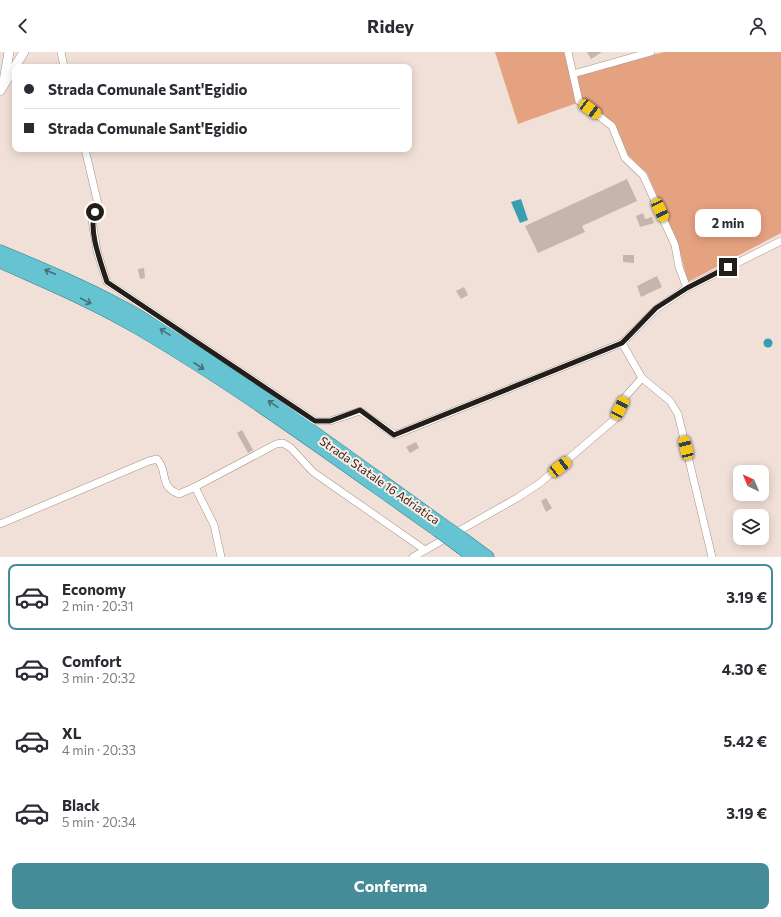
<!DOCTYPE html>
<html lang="it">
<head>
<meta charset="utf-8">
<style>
	:root { --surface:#fff; --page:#f7f7f7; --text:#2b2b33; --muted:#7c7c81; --line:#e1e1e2; --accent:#468b98 }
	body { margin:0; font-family:Commissioner,sans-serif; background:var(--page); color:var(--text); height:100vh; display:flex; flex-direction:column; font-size:15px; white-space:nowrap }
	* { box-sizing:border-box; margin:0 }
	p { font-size:13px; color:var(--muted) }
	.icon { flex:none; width:22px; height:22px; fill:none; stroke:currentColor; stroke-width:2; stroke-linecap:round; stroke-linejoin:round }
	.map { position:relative; height:505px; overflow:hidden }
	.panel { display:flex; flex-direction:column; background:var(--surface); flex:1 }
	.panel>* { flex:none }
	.top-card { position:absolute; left:12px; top:12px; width:400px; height:88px; border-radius:8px; box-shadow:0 2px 10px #0003; display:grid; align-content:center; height:88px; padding:0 12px; background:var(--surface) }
	.needle { width:26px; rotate:316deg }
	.fabs { position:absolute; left:733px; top:413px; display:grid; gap:8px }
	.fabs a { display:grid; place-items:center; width:36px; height:36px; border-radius:8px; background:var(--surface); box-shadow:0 2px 10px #0003; font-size:20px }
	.end { position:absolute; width:18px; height:18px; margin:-9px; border:5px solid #241e1b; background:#fff; box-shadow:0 0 0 2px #fff }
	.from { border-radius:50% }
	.bubble { position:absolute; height:28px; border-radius:8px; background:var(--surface); box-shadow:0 2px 10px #0003; font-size:13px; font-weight:700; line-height:28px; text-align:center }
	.car { position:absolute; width:12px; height:24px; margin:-12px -6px; border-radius:5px; box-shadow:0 0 3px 1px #0007; background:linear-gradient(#f5c518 24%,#345 0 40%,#f5c518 0 76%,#345 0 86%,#f5c518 0) }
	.top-card b { display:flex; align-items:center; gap:14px; height:38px; font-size:15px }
	.top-card b+b { border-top:1px solid var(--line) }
	.top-card i { width:10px; height:10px; background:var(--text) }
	ul { padding:7px 0 0; list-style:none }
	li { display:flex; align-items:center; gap:12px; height:66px; margin:0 8px 6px; padding:0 4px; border:2px solid transparent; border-radius:8px }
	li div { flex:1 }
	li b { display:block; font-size:15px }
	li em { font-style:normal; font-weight:700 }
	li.active { border-color:var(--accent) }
	li>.icon { width:36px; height:36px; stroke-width:1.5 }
	.action { display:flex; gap:8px; margin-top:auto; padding:8px 12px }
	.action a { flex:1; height:46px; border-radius:8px; background:var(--accent); color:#fff; font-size:16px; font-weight:700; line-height:46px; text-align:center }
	header { display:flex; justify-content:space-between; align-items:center; height:52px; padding:0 12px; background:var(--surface); font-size:18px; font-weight:700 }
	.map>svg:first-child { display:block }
</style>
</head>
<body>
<header><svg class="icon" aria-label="back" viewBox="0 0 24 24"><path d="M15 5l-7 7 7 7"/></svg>Ridey<svg class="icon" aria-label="person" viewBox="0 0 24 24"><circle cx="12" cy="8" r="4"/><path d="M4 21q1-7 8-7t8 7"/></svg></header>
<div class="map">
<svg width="781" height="505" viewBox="0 0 781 505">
	<rect width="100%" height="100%" fill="#f1e0d7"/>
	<!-- green -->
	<g fill="#e5a281">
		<path d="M 495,0 L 564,0 L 577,51 L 518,72 Z"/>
		<path d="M 664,0 L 781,0 L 781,181 L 688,230 L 678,193 L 647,121 L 628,103 L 614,71 L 581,46 L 577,24 Z"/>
	</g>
	<!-- water -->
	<g fill="#399eaf">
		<path d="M 521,147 L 528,168 L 520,171 L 511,150 Z"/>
		<circle cx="768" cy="291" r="4.5"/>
	</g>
	<!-- building -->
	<g fill="#c6b5ad">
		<path d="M 587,0 L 602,0 L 591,7 Z"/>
		<path d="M 627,127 L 637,149 L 582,174 L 585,180 L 538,201 L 525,174 Z"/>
		<path d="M 643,161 L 645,167 L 652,165 L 654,171 L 640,175 L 636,164 Z"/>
		<path d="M 623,203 L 634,203 L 634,211 L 623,210 Z"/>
		<path d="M 144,216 L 145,226 L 140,227 L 138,217 Z"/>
		<path d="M 657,224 L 662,235 L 641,245 L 637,234 Z"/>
		<path d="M 464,235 L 468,243 L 461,247 L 456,239 Z"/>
		<path d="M 242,378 L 253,398 L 248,401 L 237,381 Z"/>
		<path d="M 416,390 L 419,396 L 410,401 L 406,395 Z"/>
		<path d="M 546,446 L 552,456 L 546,460 L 541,449 Z"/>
	</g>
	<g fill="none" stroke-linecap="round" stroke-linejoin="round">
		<!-- minor casing -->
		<g stroke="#a4948c" stroke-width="8">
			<g id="minor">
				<path d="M 61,0 L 64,15"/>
				<path d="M 568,0 L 579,49 L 612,74 L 625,106 L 643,123 L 675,193 L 679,215 L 687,236"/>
				<path d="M 573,22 L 651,0"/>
				<path d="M 85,97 L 98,152 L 92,168 L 97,199 L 107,230 L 315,369 L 330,369 L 360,359 L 395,383 L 622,291 L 656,257 L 687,236 L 781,189"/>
				<path d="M 642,326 L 670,349 L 678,362 L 712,505"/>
				<path d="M 195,435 L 214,473 L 221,505"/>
				<path d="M 0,472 L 149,409 L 157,407 C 169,420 158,434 179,442 L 195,435 L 276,392 L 283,391 L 291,396 L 313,420 L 425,498"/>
				<path d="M 413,505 L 517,446 L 540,431 L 615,367 L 626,344 L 642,326 L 622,291"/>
			</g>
		</g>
		<!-- tertiary casing -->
		<g stroke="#a4948c" stroke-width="10">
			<g id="tertiary">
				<path d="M 4,29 L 9,0"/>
				<path d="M 0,39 L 24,0"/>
			</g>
		</g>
		<!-- trunk casing -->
		<g stroke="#36808b" stroke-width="13">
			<g id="trunk">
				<path d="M 0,199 C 48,219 97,239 142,266 C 246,328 344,402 442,472"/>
				<path d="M 0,210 C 47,231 95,251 139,277 C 243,338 340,410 438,479"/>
				<path d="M 465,488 L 488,505"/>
				<path d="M 461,496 L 473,505"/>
			</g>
		</g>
		<!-- minor -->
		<use href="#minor" stroke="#fff" stroke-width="7"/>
		<!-- tertiary -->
		<use href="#tertiary" stroke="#fff" stroke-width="9"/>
		<!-- trunk -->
		<use href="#trunk" stroke="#66c3d2" stroke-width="12"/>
		<!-- trunk-bridge casing -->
		<g stroke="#36808b" stroke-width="13" stroke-linecap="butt">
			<g id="trunk-bridge">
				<path d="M 442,472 L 465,488"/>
				<path d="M 438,479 L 461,496"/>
			</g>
		</g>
		<!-- trunk-bridge -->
		<use href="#trunk-bridge" stroke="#66c3d2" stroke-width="12"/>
	</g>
	<!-- one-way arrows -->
	<defs><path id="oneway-shaft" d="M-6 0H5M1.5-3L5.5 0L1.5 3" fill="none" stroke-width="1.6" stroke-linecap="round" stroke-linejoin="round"/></defs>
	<g stroke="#457076">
		<use href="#oneway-shaft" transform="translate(50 220) rotate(-157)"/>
		<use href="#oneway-shaft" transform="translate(86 249) rotate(28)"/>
		<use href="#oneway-shaft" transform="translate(165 280) rotate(-148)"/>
		<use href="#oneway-shaft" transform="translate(199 314) rotate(33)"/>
		<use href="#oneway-shaft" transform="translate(273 352) rotate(-145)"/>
	</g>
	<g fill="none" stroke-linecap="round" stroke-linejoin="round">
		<!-- route -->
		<path stroke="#241e1b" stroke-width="5" d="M 95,160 C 88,178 101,211 107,230 L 315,369 L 330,369 L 360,358 L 394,383 L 622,291 L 656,256 L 687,236 L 728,215"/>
	</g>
	<g text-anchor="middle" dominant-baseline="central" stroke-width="4" stroke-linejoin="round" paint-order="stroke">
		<!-- street labels -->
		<g font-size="12" fill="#241e1b" stroke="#ffede4">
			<text transform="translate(380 428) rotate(35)">Strada Statale 16 Adriatica</text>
		</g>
	</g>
</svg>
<div class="fabs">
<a><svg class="needle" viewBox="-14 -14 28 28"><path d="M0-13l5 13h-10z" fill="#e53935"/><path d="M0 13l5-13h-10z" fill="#7c7c81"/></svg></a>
<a><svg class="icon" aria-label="layers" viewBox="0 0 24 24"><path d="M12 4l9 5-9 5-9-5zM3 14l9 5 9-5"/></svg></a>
</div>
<i class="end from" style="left:95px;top:160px"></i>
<i class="end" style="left:728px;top:215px"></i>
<div class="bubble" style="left:695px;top:157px;width:66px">2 min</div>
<i class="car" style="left:590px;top:57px;rotate:127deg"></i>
<i class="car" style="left:660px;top:158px;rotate:155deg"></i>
<i class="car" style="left:620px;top:356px;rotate:27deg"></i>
<i class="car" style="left:686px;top:396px;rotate:346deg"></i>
<i class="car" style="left:560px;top:415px;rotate:52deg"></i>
<div class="top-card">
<b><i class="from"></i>Strada Comunale Sant'Egidio</b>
<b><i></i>Strada Comunale Sant'Egidio</b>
</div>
</div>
<section class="panel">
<ul>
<li class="active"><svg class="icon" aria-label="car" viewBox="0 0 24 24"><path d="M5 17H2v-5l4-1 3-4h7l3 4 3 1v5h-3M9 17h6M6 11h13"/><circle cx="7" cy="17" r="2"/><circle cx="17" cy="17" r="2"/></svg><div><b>Economy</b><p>2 min · 20:31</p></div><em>3.19 €</em></li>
<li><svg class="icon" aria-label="car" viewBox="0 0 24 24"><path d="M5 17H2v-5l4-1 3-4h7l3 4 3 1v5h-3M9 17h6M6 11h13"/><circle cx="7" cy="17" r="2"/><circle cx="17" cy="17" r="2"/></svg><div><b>Comfort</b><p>3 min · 20:32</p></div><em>4.30 €</em></li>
<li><svg class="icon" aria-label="car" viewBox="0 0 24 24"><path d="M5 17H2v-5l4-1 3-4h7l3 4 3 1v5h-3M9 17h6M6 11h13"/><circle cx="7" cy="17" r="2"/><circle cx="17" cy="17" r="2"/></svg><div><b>XL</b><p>4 min · 20:33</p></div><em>5.42 €</em></li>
<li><svg class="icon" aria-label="car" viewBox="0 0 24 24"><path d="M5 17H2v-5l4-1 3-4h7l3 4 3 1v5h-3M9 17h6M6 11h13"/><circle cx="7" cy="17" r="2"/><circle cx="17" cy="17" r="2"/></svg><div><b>Black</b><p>5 min · 20:34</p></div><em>3.19 €</em></li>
</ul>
<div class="action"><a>Conferma</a></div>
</section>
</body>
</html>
